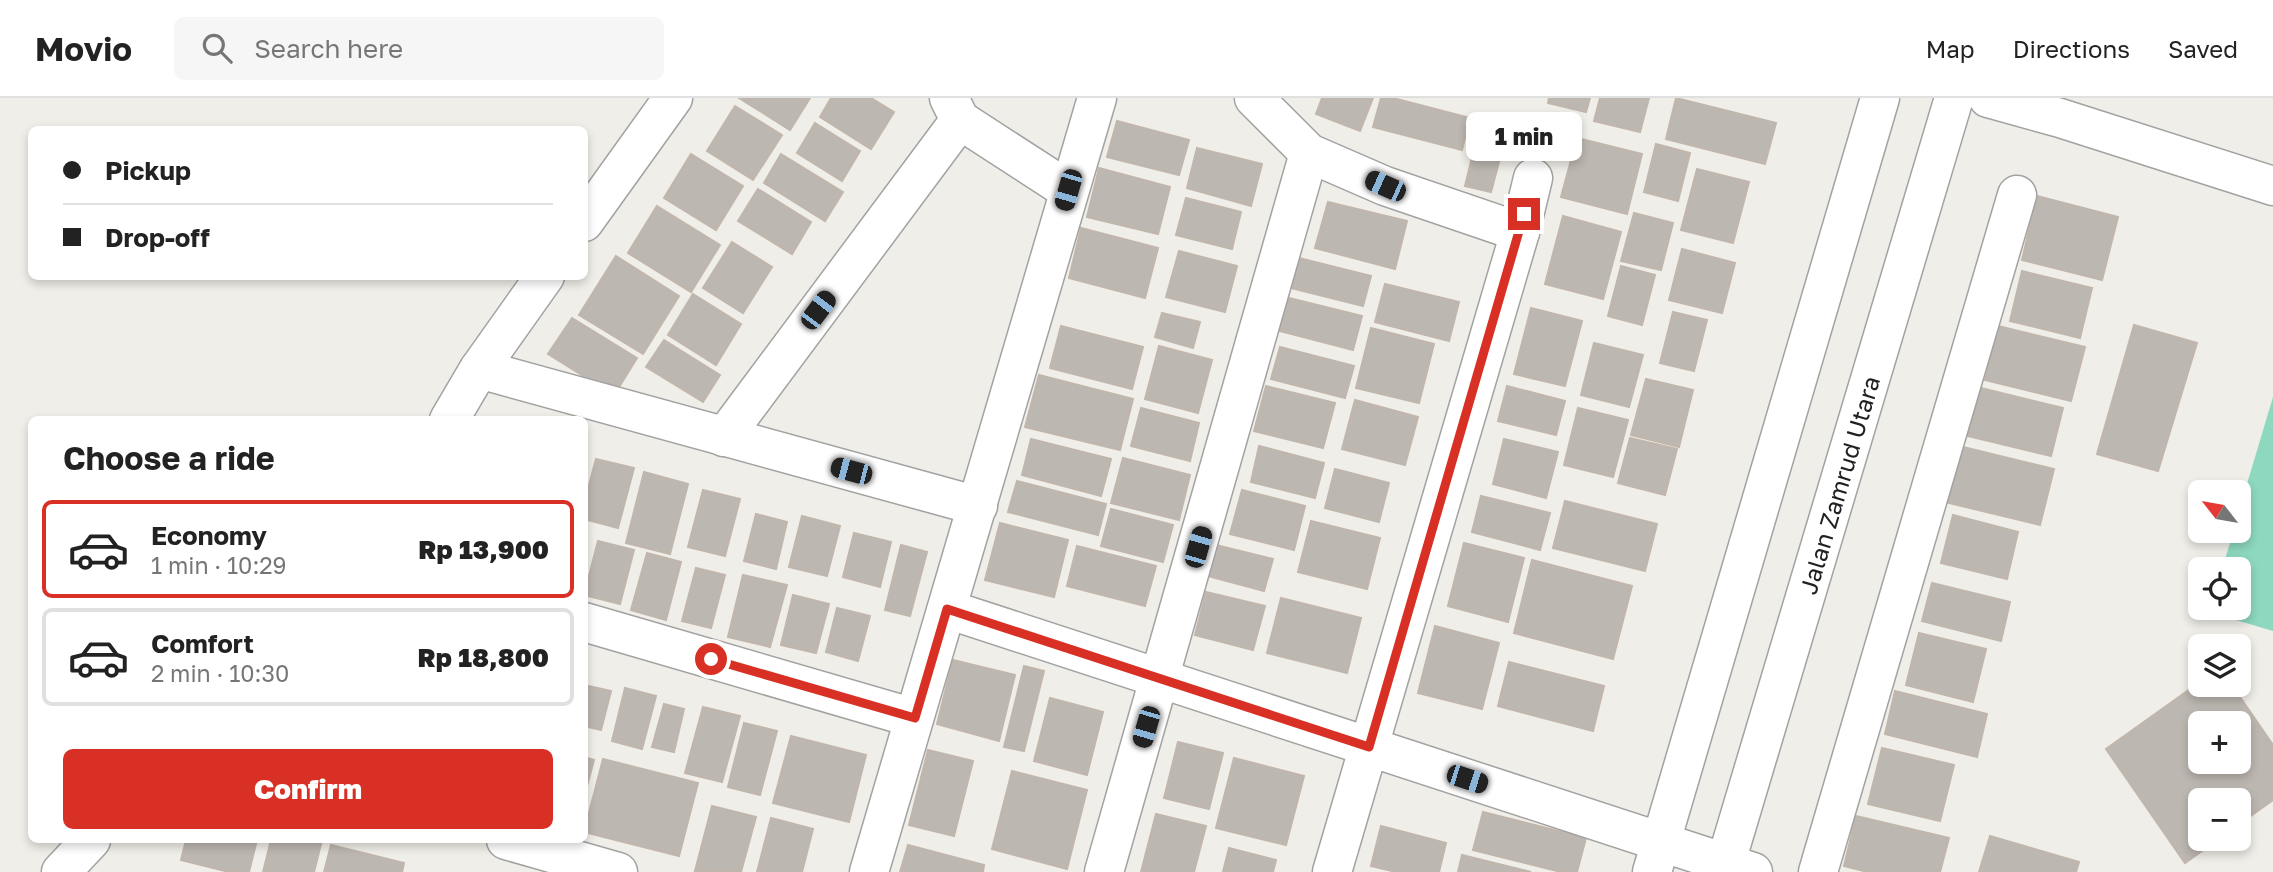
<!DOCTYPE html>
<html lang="en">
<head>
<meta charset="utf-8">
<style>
	:root { --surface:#fff; --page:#f6f6f6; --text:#222; --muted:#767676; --line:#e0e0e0; --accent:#d93025 }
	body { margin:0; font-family:"Golos Text",sans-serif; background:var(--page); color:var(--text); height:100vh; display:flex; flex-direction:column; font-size:26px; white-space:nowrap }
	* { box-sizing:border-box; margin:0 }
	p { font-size:23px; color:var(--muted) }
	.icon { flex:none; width:38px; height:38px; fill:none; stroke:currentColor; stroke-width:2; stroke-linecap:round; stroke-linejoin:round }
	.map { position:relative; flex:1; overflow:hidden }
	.drawer { position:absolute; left:28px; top:318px; width:560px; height:427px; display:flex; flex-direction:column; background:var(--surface); border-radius:10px; box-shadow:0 4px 10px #0003 }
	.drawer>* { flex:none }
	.banner { position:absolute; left:28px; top:28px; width:560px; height:154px; border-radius:10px; box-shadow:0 4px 10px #0003; display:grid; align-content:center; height:154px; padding:0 35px; background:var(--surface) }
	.needle { width:46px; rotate:301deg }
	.buttons { position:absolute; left:2188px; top:382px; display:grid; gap:14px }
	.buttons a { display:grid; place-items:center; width:63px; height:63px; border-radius:10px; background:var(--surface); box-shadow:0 4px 10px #0003; font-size:35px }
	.end { position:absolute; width:32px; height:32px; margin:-16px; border:9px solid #d93025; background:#fff; box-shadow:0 0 0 4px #fff }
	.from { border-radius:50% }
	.bubble { position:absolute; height:49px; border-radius:10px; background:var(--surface); box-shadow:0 4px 10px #0003; font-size:23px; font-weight:800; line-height:49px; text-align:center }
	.car { position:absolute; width:21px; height:42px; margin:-21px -10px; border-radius:9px; box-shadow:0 0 5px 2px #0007; background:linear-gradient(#222 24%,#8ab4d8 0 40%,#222 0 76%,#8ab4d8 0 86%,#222 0) }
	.banner b { display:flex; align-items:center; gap:24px; height:66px; font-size:26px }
	.banner b+b { border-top:2px solid var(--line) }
	.banner i { width:18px; height:18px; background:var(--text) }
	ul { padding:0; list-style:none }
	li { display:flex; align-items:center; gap:21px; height:98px; margin:0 14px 10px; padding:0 21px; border:4px solid var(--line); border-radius:10px }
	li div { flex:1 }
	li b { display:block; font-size:26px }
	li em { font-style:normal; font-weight:800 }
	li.active { border-color:var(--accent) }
	li>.icon { width:63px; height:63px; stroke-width:1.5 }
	h2 { padding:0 35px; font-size:32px; line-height:84px }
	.button { display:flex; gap:14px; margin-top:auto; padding:14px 35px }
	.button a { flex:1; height:80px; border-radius:10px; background:var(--accent); color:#fff; font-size:28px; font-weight:800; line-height:80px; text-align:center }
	header { display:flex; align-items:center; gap:42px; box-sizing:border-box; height:98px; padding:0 35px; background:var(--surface); border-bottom:2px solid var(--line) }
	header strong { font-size:33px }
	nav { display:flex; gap:38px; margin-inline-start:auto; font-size:24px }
	.search { width:490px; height:63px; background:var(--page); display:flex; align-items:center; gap:18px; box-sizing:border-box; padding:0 24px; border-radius:10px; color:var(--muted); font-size:26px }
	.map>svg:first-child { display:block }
</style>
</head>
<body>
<header>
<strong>Movio</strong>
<div class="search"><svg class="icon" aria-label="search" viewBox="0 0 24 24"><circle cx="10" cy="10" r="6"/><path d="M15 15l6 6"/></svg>Search here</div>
<nav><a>Map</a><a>Directions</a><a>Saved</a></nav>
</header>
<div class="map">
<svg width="2273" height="774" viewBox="0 0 2273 774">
	<rect width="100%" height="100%" fill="#f0eee8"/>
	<!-- pitch -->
	<path fill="#8dd8be" d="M 2273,299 L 2273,533 L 2209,514 L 2211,509 L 2238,509 L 2238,471 L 2222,471 L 2234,432 L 2238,432 L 2238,416 Z"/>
	<!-- building -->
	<g fill="#bdb7b1" stroke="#c1b6ab" stroke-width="2" fill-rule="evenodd">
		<path d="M 739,0 L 810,0 L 790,32 Z"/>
		<path d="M 831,0 L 871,0 L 894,14 L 871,51 L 820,19 Z"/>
		<path d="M 1322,0 L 1373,0 L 1360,33 L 1316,16 Z"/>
		<path d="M 1381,0 L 1393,0 L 1470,20 L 1462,52 L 1373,29 Z"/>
		<path d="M 1549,0 L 1590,0 L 1586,14 L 1548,5 Z"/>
		<path d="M 1600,0 L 1649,0 L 1640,34 L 1594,23 Z"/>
		<path d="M 1676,0 L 1776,25 L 1765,66 L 1666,41 Z"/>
		<path d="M 735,8 L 782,37 L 753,82 L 707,53 Z"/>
		<path d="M 1117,23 L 1189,42 L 1179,77 L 1107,59 Z"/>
		<path d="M 1481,23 L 1508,30 L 1491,94 L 1465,88 Z"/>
		<path d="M 815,25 L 860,53 L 842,83 L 797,55 Z"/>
		<path d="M 1577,40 L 1642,56 L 1627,116 L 1561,99 Z"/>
		<path d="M 1656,46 L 1690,55 L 1678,103 L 1644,94 Z"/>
		<path d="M 1197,50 L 1262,66 L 1251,108 L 1187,90 Z"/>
		<path d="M 691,56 L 743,88 L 716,132 L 664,100 Z"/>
		<path d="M 781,56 L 843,94 L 825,123 L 764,85 Z"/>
		<path d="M 1099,70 L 1170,89 L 1158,136 L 1087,119 Z"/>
		<path d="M 1697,71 L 1749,84 L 1733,145 L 1681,132 Z"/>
		<path d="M 758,91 L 811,124 L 792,156 L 738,123 Z"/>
		<path d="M 2037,98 L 2118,119 L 2102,182 L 2022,162 Z"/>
		<path d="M 1186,100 L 1241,114 L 1232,151 L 1176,137 Z"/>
		<path d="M 1328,104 L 1407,123 L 1395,171 L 1315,150 Z"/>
		<path d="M 657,108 L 720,147 L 691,194 L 628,155 Z"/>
		<path d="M 1634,115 L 1673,125 L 1661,172 L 1621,163 Z"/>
		<path d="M 1563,118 L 1621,134 L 1603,201 L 1545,186 Z"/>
		<path d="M 1081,130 L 1158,150 L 1145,200 L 1069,180 Z"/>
		<path d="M 732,144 L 772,169 L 743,215 L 703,190 Z"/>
		<path d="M 1682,151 L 1735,165 L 1722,215 L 1669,202 Z"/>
		<path d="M 1179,153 L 1237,168 L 1225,214 L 1166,199 Z"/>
		<path d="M 616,158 L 679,198 L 643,256 L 579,217 Z"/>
		<path d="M 1299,160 L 1371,178 L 1363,208 L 1291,190 Z"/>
		<path d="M 1621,168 L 1655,177 L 1642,227 L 1608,218 Z"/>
		<path d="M 2022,173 L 2092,190 L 2080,240 L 2010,223 Z"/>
		<path d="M 1385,186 L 1459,204 L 1449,243 L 1375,224 Z"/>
		<path d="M 693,196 L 741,226 L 716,267 L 668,237 Z"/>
		<path d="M 1289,200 L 1362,218 L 1353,252 L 1280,233 Z"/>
		<path d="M 1531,210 L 1582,223 L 1565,288 L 1514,276 Z"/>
		<path d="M 1673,214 L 1707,222 L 1694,273 L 1660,265 Z"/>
		<path d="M 1162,215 L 1200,224 L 1193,250 L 1155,239 Z"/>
		<path d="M 572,220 L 637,260 L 614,297 L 548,256 Z"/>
		<path d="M 2134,227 L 2197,245 L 2158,373 L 2097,356 Z"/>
		<path d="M 1061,228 L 1143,249 L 1132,291 L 1050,270 Z"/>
		<path d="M 1998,228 L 2085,249 L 2071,303 L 1985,282 Z"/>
		<path d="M 1371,230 L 1434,246 L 1419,305 L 1356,290 Z"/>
		<path d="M 664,242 L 720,277 L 703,304 L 646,269 Z"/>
		<path d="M 1594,245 L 1643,257 L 1629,309 L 1581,297 Z"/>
		<path d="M 1159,248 L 1212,262 L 1198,315 L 1145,301 Z"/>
		<path d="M 1280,249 L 1354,268 L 1345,300 L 1271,281 Z"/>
		<path d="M 1039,277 L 1133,301 L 1120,352 L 1025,329 Z"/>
		<path d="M 1646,281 L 1693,292 L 1679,349 L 1631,337 Z"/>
		<path d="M 1266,288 L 1335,305 L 1323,350 L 1254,333 Z"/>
		<path d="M 1507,288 L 1565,303 L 1556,337 L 1498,323 Z"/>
		<path d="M 1981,290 L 2063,310 L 2051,358 L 1968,338 Z"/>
		<path d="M 1355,302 L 1418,319 L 1405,367 L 1342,351 Z"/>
		<path d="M 1141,310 L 1199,325 L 1190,363 L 1131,348 Z"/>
		<path d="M 1578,310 L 1628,322 L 1613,379 L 1564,367 Z"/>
		<path d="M 1630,340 L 1677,351 L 1665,397 L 1618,385 Z"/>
		<path d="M 1031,341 L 1111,361 L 1101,398 L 1022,377 Z"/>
		<path d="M 1504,341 L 1558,354 L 1546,400 L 1493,386 Z"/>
		<path d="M 1259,348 L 1324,365 L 1315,400 L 1251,384 Z"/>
		<path d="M 1959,348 L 2054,371 L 2040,427 L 1945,404 Z"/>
		<path d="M 1123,360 L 1190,377 L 1179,422 L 1111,405 Z"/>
		<path d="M 596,361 L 634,370 L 618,430 L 584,421 L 584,406 Z"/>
		<path d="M 1335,371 L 1389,385 L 1379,424 L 1325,410 Z"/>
		<path d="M 644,374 L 688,386 L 670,456 L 626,445 Z"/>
		<path d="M 1017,383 L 1106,406 L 1098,437 L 1008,414 Z"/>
		<path d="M 703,392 L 740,401 L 725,458 L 688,449 Z"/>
		<path d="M 1242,392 L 1305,408 L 1294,452 L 1230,436 Z"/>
		<path d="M 1481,398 L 1550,415 L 1540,452 L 1472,434 Z"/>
		<path d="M 1565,403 L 1657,426 L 1645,473 L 1553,450 Z"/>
		<path d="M 1111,411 L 1173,427 L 1163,464 L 1101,448 Z"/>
		<path d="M 756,416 L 787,424 L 776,471 L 744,463 Z"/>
		<path d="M 1953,417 L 2018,434 L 2007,481 L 1941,465 Z"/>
		<path d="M 802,418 L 840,428 L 827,478 L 789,469 Z"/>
		<path d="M 1311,423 L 1380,440 L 1367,491 L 1298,474 Z"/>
		<path d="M 1000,425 L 1068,442 L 1054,499 L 985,482 Z"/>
		<path d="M 854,435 L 891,444 L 880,489 L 843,479 Z"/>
		<path d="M 598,443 L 634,452 L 620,506 L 584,497 Z"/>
		<path d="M 1464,445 L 1524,460 L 1508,524 L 1448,508 Z"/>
		<path d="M 901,447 L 927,454 L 910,518 L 885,512 Z"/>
		<path d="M 1216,447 L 1273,461 L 1264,493 L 1208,478 Z"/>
		<path d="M 1077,448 L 1156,468 L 1145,508 L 1067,488 Z"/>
		<path d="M 647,455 L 681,464 L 666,522 L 631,512 Z"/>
		<path d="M 1532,462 L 1632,488 L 1613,561 L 1514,535 Z"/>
		<path d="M 696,470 L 725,477 L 711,530 L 682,523 Z"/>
		<path d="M 743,477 L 787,487 L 770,549 L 728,539 Z"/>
		<path d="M 1932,485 L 2010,504 L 2001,543 L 1922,523 Z"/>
		<path d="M 1206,494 L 1265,508 L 1253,552 L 1195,537 Z"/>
		<path d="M 793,497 L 829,506 L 816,555 L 781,547 Z"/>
		<path d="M 1281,500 L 1361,520 L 1347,575 L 1267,555 Z"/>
		<path d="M 837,510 L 870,518 L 858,563 L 826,554 Z"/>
		<path d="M 1435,528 L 1499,545 L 1482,611 L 1418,595 Z"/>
		<path d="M 1919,535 L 1986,551 L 1973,604 L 1906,587 Z"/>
		<path d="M 953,562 L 1015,577 L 999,643 L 937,626 Z"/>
		<path d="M 1509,564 L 1604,588 L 1593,633 L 1498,608 Z"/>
		<path d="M 1024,568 L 1044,573 L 1024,653 L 1004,649 Z"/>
		<path d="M 2200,584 L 2200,586 L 2231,586 L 2273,647 L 2273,702 L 2238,727 L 2238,702 L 2200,702 L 2200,740 L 2220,740 L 2185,765 L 2106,651 ZM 2200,625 L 2238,625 L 2238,663 L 2200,663 Z"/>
		<path d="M 584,587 L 611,593 L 601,632 L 584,628 Z"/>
		<path d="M 625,590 L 656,598 L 642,651 L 612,643 Z"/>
		<path d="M 1895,593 L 1987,616 L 1977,659 L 1885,636 Z"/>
		<path d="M 1050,600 L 1103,614 L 1087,677 L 1034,663 Z"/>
		<path d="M 664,606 L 684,611 L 674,654 L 652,649 Z"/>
		<path d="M 703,609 L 740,618 L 722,684 L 685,675 Z"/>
		<path d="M 744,625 L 777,633 L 760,697 L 728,689 Z"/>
		<path d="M 791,638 L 866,657 L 849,724 L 773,705 Z"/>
		<path d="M 1178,644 L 1223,655 L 1209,711 L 1164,700 Z"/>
		<path d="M 1882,650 L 1954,667 L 1940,723 L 1868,706 Z"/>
		<path d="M 928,652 L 973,663 L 954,738 L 909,727 Z"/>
		<path d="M 584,659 L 594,662 L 584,699 Z"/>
		<path d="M 1234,660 L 1304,678 L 1286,747 L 1216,730 Z"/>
		<path d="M 603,661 L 698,685 L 679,758 L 584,734 Z"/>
		<path d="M 1012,673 L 1087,692 L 1067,771 L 992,751 Z"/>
		<path d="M 712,708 L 756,719 L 741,774 L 695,773 Z"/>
		<path d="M 1483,714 L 1586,740 L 1577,774 L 1561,774 L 1473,752 Z"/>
		<path d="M 1156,716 L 1206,728 L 1194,774 L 1141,774 Z"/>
		<path d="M 1856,718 L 1949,740 L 1940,774 L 1868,774 L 1844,768 Z"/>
		<path d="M 771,720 L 813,731 L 802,774 L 757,774 Z"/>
		<path d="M 1381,728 L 1446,745 L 1439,774 L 1396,774 L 1371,768 Z"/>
		<path d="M 1990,738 L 2079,764 L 2076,774 L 1979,774 Z"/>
		<path d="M 186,742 L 257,742 L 249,774 L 229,774 L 181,762 Z"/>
		<path d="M 271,742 L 322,742 L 314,774 L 263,774 Z"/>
		<path d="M 331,747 L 404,765 L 402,774 L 324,774 Z"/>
		<path d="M 908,747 L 984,767 L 983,774 L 900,774 Z"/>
		<path d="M 1229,750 L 1276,762 L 1273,774 L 1223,774 Z"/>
		<path d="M 1462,757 L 1531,774 L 1458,774 Z"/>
	</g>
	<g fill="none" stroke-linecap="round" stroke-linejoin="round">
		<!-- minor casing -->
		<g stroke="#a2a2a2" stroke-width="41">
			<g id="minor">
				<path d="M 949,0 L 960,22 L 1068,92"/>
				<path d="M 1254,0 L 1309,55 L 1385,88 L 1520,134"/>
				<path d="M 1988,0 L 2060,20 L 2273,88"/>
				<path d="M 584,124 L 673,0"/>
				<path d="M 479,271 L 978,408"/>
				<path d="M 449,322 L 479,271 L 545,178"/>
				<path d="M 724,339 L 960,22"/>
				<path d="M 947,511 L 1753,774"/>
				<path d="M 584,524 L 914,620"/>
				<path d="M 506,742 L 618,774"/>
				<path d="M 61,774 L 91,742"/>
				<path d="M 869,774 L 1097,0"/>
				<path d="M 1104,774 L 1309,55"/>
				<path d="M 1332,774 L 1520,134 L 1533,80"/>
				<path d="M 1818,774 L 2017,97"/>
			</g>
		</g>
		<!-- tertiary casing -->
		<g stroke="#a2a2a2" stroke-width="41">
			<g id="tertiary">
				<path d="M 1652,774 L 1880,0"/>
				<path id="s1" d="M 1723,774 L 1954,0"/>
			</g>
		</g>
		<!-- minor -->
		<use href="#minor" stroke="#fff" stroke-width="38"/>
		<!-- tertiary -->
		<use href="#tertiary" stroke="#fff" stroke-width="38"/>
	</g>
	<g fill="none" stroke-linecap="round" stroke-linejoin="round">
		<!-- route -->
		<path stroke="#d93025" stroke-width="9" d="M 711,561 L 915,620 L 947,511 L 1369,649 L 1524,116"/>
	</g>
	<g text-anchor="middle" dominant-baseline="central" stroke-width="5" stroke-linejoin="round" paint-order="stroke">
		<!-- street labels -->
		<g font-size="24" fill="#212121" stroke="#fff">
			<text stroke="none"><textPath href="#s1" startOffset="404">Jalan Zamrud Utara</textPath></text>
		</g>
	</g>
</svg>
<div class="buttons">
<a><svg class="needle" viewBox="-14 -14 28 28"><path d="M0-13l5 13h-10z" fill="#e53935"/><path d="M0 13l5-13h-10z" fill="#767676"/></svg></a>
<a><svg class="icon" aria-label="locate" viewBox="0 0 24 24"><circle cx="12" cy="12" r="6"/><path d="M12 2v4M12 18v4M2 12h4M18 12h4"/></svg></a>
<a><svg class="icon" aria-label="layers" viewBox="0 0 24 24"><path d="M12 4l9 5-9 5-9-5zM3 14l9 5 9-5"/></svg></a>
<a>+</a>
<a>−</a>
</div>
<i class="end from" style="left:711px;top:561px"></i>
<i class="end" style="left:1524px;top:116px"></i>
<div class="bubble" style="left:1466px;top:14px;width:116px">1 min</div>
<i class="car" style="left:1385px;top:88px;rotate:294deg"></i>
<i class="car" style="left:1068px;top:92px;rotate:196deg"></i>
<i class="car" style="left:818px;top:212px;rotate:37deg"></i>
<i class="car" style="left:851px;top:373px;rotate:285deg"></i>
<i class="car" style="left:1198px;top:449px;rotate:16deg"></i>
<i class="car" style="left:1146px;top:629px;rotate:196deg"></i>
<i class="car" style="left:1467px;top:681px;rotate:108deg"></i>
<div class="banner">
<b><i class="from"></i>Pickup</b>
<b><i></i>Drop-off</b>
</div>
<section class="drawer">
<h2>Choose a ride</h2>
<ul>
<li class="active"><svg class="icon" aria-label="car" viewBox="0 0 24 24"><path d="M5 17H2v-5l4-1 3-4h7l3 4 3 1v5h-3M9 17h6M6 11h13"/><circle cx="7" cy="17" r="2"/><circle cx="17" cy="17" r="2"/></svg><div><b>Economy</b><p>1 min · 10:29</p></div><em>Rp 13,900</em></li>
<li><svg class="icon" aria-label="car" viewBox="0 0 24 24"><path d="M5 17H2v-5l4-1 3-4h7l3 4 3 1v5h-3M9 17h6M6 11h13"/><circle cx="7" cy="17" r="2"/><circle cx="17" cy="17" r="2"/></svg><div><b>Comfort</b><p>2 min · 10:30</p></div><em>Rp 18,800</em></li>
</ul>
<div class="button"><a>Confirm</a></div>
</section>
</div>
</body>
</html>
